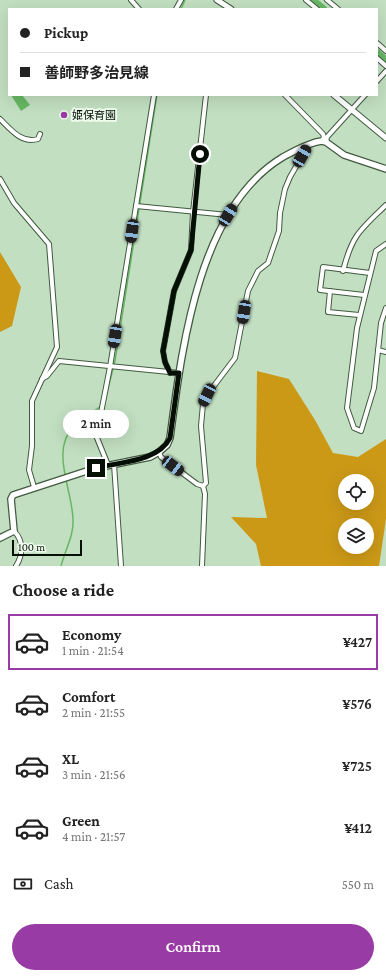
<!DOCTYPE html>
<html lang="en">
<head>
<meta charset="utf-8">
<style>
	:root { --surface:#fff; --page:#f6f6f6; --text:#222; --muted:#767676; --line:#e0e0e0; --accent:#993ba4 }
	body { margin:0; font-family:"Crimson Pro","Noto Sans JP",serif; background:var(--page); color:var(--text); height:100vh; display:flex; flex-direction:column; font-size:15px; white-space:nowrap }
	* { box-sizing:border-box; margin:0 }
	p { font-size:13px; color:var(--muted) }
	.icon { flex:none; width:22px; height:22px; fill:none; stroke:currentColor; stroke-width:2; stroke-linecap:round; stroke-linejoin:round }
	.map { position:relative; height:566px; overflow:hidden }
	.side { display:flex; flex-direction:column; background:var(--surface); flex:1 }
	.side>* { flex:none }
	.top-card { position:absolute; left:8px; top:8px; width:370px; height:88px; border-radius:0px; box-shadow:0 4px 16px #0002; display:grid; align-content:center; height:88px; padding:0 12px; background:var(--surface) }
	.buttons { position:absolute; left:338px; top:474px; display:grid; gap:8px }
	.buttons a { display:grid; place-items:center; width:36px; height:36px; border-radius:50%; background:var(--surface); box-shadow:0 4px 16px #0002; font-size:20px }
	.scale { position:absolute; left:12px; bottom:10px; width:70px; box-sizing:border-box; padding-left:4px; border:2px solid #060f06; border-top:0; font-size:11px; line-height:14px; white-space:nowrap; color:#060f06; -webkit-text-stroke:3px #edfcec; paint-order:stroke }
	.end { position:absolute; width:18px; height:18px; margin:-9px; border:5px solid #060f06; background:#fff; box-shadow:0 0 0 2px #fff }
	.from { border-radius:50% }
	.bubble { position:absolute; height:28px; border-radius:14px; background:var(--surface); box-shadow:0 4px 16px #0002; font-size:13px; font-weight:600; line-height:28px; text-align:center }
	.car { position:absolute; width:12px; height:24px; margin:-12px -6px; border-radius:5px; box-shadow:0 0 3px 1px #0007; background:linear-gradient(#222 24%,#8ab4d8 0 40%,#222 0 76%,#8ab4d8 0 86%,#222 0) }
	.top-card b { display:flex; align-items:center; gap:14px; height:38px; font-size:15px }
	.top-card b+b { border-top:1px solid var(--line) }
	.top-card i { width:10px; height:10px; background:var(--text) }
	ul { padding:0; list-style:none }
	li { display:flex; align-items:center; gap:12px; height:56px; margin:0 8px 6px; padding:0 4px; border:2px solid transparent; border-radius:0px }
	li div { flex:1 }
	li b { display:block; font-size:15px }
	li em { font-style:normal; font-weight:600 }
	li.current { border-color:var(--accent) }
	li>.icon { width:36px; height:36px; stroke-width:1.5 }
	h2 { padding:0 12px; font-size:18px; line-height:48px }
	.pay { display:flex; align-items:center; gap:10px; height:44px; padding:0 12px; font-size:15px }
	.pay p { margin-inline-start:auto }
	.primary-button { display:flex; gap:8px; margin-top:auto; padding:8px 12px }
	.primary-button a { flex:1; height:46px; border-radius:24px; background:var(--accent); color:#fff; font-size:16px; font-weight:600; line-height:46px; text-align:center }
	.map>svg:first-child { display:block }
</style>
</head>
<body>
<div class="map">
<svg width="386" height="566" viewBox="0 0 386 566">
	<rect width="100%" height="100%" fill="#c2dfc1"/>
	<!-- forest -->
	<g fill="#cc9917" fill-rule="evenodd">
		<path d="M 0,252 L 21,287 L 12,326 L 0,332 Z"/>
		<path d="M 257,371 L 289,379 L 315,420 L 333,453 L 358,457 L 386,439 L 386,519 L 379,566 L 261,566 L 256,544 L 231,517 L 267,518 L 256,465 ZM 345,481 L 367,481 L 367,503 L 345,503 ZM 345,525 L 367,525 L 367,547 L 345,547 Z"/>
	</g>
	<!-- water -->
	<path fill="#66b764" d="M 11,95 L 22,95 L 30,105 L 21,111 Z"/>
	<g fill="none" stroke-linecap="round" stroke-linejoin="round">
		<!-- stream -->
		<g stroke="#66b764" stroke-width="1.5">
			<path d="M 181,9 L 185,0"/>
			<path d="M 104,404 L 115,361 L 157,95"/>
			<path d="M 61,566 C 65,550 74,536 73,519 C 72,489 50,450 74,426 C 82,418 92,413 101,406"/>
		</g>
		<!-- river -->
		<g stroke="#66b764" stroke-width="8">
			<path d="M 312,0 L 323,9"/>
			<path d="M 377,53 L 386,61"/>
		</g>
		<!-- minor casing -->
		<g stroke="#415a40" stroke-width="6">
			<g id="minor">
				<path d="M 131,0 L 139,9"/>
				<path d="M 306,0 L 317,9"/>
				<path d="M 327,0 L 338,9"/>
				<path d="M 176,9 L 181,0"/>
				<path d="M 377,43 L 386,51"/>
				<path d="M 377,58 L 386,66"/>
				<path d="M 377,81 L 386,71"/>
				<path d="M 285,95 L 323,134 L 324,137 L 322,141"/>
				<path d="M 0,119 C 11,130 22,144 38,139 L 40,134"/>
				<path d="M 326,142 L 327,137 L 365,95"/>
				<path d="M 0,179 L 14,203 L 49,244 L 57,347 L 32,401 L 32,446 L 29,470 L 34,487"/>
				<path d="M 136,206 L 228,215"/>
				<path d="M 386,244 L 376,251 L 357,328 L 347,408 L 354,428 L 361,431 L 374,388 L 381,323 L 386,308"/>
				<path d="M 343,271 C 352,235 360,230 386,205"/>
				<path d="M 330,291 L 328,312 L 359,315"/>
				<path d="M 364,295 L 320,290 L 323,267 L 370,273"/>
				<path d="M 378,350 L 386,352"/>
				<path d="M 170,373 L 165,362 L 163,351 L 174,291 L 191,250 L 193,212 L 206,95"/>
				<path d="M 42,379 L 47,376 L 59,361 L 179,373"/>
				<path d="M 159,452 L 161,457 L 197,484 L 203,486"/>
				<path d="M 114,464 L 121,566"/>
				<path d="M 108,465 L 95,433 L 100,418 L 110,367 L 154,95"/>
				<path d="M 203,486 L 206,483 L 201,426 L 203,404 L 207,395 L 235,358 L 248,291 L 258,271 L 268,263 L 279,231 L 280,213 L 285,189 L 290,177 L 308,146"/>
				<path d="M 14,531 C 24,541 23,555 16,566"/>
				<path d="M 202,566 L 205,494 L 203,486"/>
			</g>
		</g>
		<!-- tertiary casing -->
		<g stroke="#415a40" stroke-width="7">
			<g id="tertiary">
				<path d="M 217,0 L 231,9"/>
				<path d="M 334,95 L 386,138"/>
			</g>
		</g>
		<!-- secondary casing -->
		<g stroke="#415a40" stroke-width="8">
			<path id="secondary" d="M 0,538 L 14,531 L 11,499 L 13,495 L 96,468 L 150,457 L 159,452 L 167,445 L 170,438 C 182,348 198,208 283,157 C 294,151 310,142 322,141 L 326,142 L 344,155 L 386,169"/>
		</g>
		<!-- minor -->
		<use href="#minor" stroke="#fff" stroke-width="4"/>
		<!-- tertiary -->
		<use href="#tertiary" stroke="#fff" stroke-width="5"/>
		<!-- secondary -->
		<use href="#secondary" stroke="#fff" stroke-width="5.5"/>
	</g>
	<g fill="none" stroke-linecap="round" stroke-linejoin="round">
		<!-- route -->
		<path stroke="#060f06" stroke-width="5" d="M 96,468 C 119,462 158,462 170,438 L 179,373 L 170,373 L 165,362 L 163,351 L 174,291 L 191,250 L 200,154"/>
	</g>
	<!-- markers -->
	<circle fill="#993ba4" stroke="#edfcec" stroke-width="1.5" cx="64" cy="115" r="4"/>
	<g text-anchor="middle" dominant-baseline="central" stroke-width="4" stroke-linejoin="round" paint-order="stroke">
		<!-- poi labels -->
		<g font-size="11" fill="#060f06" stroke="#edfcec" text-anchor="start">
			<text x="72" y="115">姫保育園</text>
		</g>
	</g>
</svg>
<div class="buttons">
<a><svg class="icon" aria-label="locate" viewBox="0 0 24 24"><circle cx="12" cy="12" r="6"/><path d="M12 2v4M12 18v4M2 12h4M18 12h4"/></svg></a>
<a><svg class="icon" aria-label="layers" viewBox="0 0 24 24"><path d="M12 4l9 5-9 5-9-5zM3 14l9 5 9-5"/></svg></a>
</div>
<div class="scale">100 m</div>
<i class="end from" style="left:200px;top:154px"></i>
<i class="end" style="left:96px;top:468px"></i>
<div class="bubble" style="left:63px;top:410px;width:66px">2 min</div>
<i class="car" style="left:302px;top:156px;rotate:30deg"></i>
<i class="car" style="left:228px;top:215px;rotate:31deg"></i>
<i class="car" style="left:132px;top:231px;rotate:188deg"></i>
<i class="car" style="left:244px;top:312px;rotate:189deg"></i>
<i class="car" style="left:115px;top:336px;rotate:189deg"></i>
<i class="car" style="left:207px;top:395px;rotate:206deg"></i>
<i class="car" style="left:173px;top:466px;rotate:127deg"></i>
<div class="top-card">
<b><i class="from"></i>Pickup</b>
<b><i></i>善師野多治見線</b>
</div>
</div>
<section class="side">
<h2>Choose a ride</h2>
<ul>
<li class="current"><svg class="icon" aria-label="car" viewBox="0 0 24 24"><path d="M5 17H2v-5l4-1 3-4h7l3 4 3 1v5h-3M9 17h6M6 11h13"/><circle cx="7" cy="17" r="2"/><circle cx="17" cy="17" r="2"/></svg><div><b>Economy</b><p>1 min · 21:54</p></div><em>¥427</em></li>
<li><svg class="icon" aria-label="car" viewBox="0 0 24 24"><path d="M5 17H2v-5l4-1 3-4h7l3 4 3 1v5h-3M9 17h6M6 11h13"/><circle cx="7" cy="17" r="2"/><circle cx="17" cy="17" r="2"/></svg><div><b>Comfort</b><p>2 min · 21:55</p></div><em>¥576</em></li>
<li><svg class="icon" aria-label="car" viewBox="0 0 24 24"><path d="M5 17H2v-5l4-1 3-4h7l3 4 3 1v5h-3M9 17h6M6 11h13"/><circle cx="7" cy="17" r="2"/><circle cx="17" cy="17" r="2"/></svg><div><b>XL</b><p>3 min · 21:56</p></div><em>¥725</em></li>
<li><svg class="icon" aria-label="car" viewBox="0 0 24 24"><path d="M5 17H2v-5l4-1 3-4h7l3 4 3 1v5h-3M9 17h6M6 11h13"/><circle cx="7" cy="17" r="2"/><circle cx="17" cy="17" r="2"/></svg><div><b>Green</b><p>4 min · 21:57</p></div><em>¥412</em></li>
</ul>
<div class="pay"><svg class="icon" aria-label="cash" viewBox="0 0 24 24"><path d="M3 7h18v10H3z"/><circle cx="12" cy="12" r="2"/></svg>Cash<p>550 m</p></div>
<div class="primary-button"><a>Confirm</a></div>
</section>
</body>
</html>
